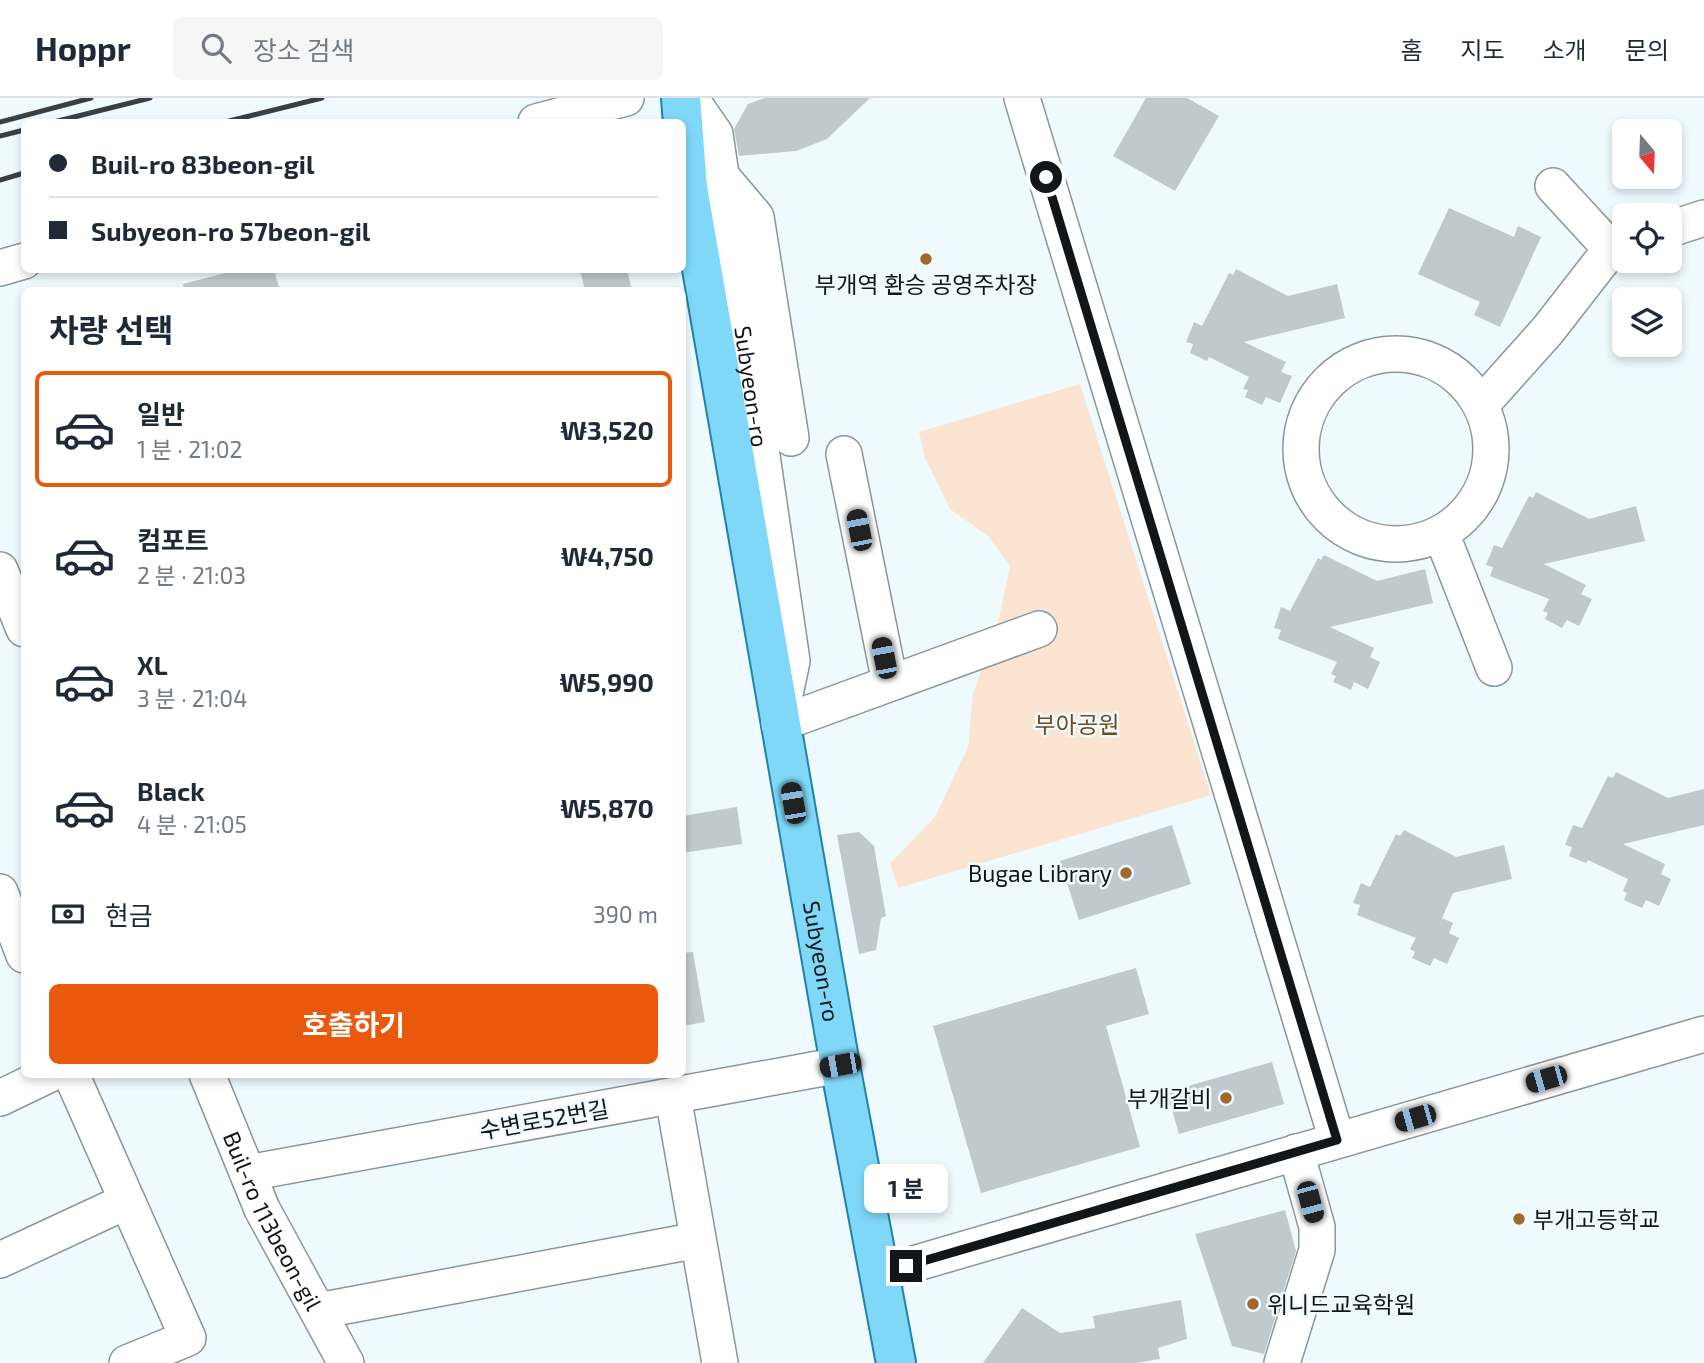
<!DOCTYPE html>
<html lang="ko">
<head>
<meta charset="utf-8">
<style>
	:root { --surface:#fff; --page:#f6f6f7; --text:#1f2937; --muted:#747a83; --line:#e0e1e3; --accent:#ea580c }
	body { margin:0; font-family:"Exo 2","Noto Sans KR",sans-serif; background:var(--page); color:var(--text); height:100vh; display:flex; flex-direction:column; font-size:26px; white-space:nowrap }
	* { box-sizing:border-box; margin:0 }
	p { font-size:23px; color:var(--muted) }
	.icon { flex:none; width:38px; height:38px; fill:none; stroke:currentColor; stroke-width:2; stroke-linecap:round; stroke-linejoin:round }
	.map { position:relative; flex:1; overflow:hidden }
	.drawer { position:absolute; left:21px; top:189px; width:665px; height:791px; display:flex; flex-direction:column; background:var(--surface); border-radius:10px; box-shadow:0 4px 10px #0003 }
	.drawer>* { flex:none }
	.guide { position:absolute; left:21px; top:21px; width:665px; height:154px; border-radius:10px; box-shadow:0 4px 10px #0003; display:grid; align-content:center; height:154px; padding:0 28px; background:var(--surface) }
	.needle { width:46px; rotate:161deg }
	.tools { position:absolute; left:1612px; top:21px; display:grid; gap:14px }
	.tools a { display:grid; place-items:center; width:70px; height:70px; border-radius:10px; background:var(--surface); box-shadow:0 4px 10px #0003; font-size:35px }
	.end { position:absolute; width:32px; height:32px; margin:-16px; border:9px solid #121618; background:#fff; box-shadow:0 0 0 4px #fff }
	.from { border-radius:50% }
	.bubble { position:absolute; height:49px; border-radius:10px; background:var(--surface); box-shadow:0 4px 10px #0003; font-size:23px; font-weight:700; line-height:49px; text-align:center }
	.car { position:absolute; width:21px; height:42px; margin:-21px -10px; border-radius:9px; box-shadow:0 0 5px 2px #0007; background:linear-gradient(#222 24%,#8ab4d8 0 40%,#222 0 76%,#8ab4d8 0 86%,#222 0) }
	.guide b { display:flex; align-items:center; gap:24px; height:66px; font-size:26px }
	.guide b+b { border-top:2px solid var(--line) }
	.guide i { width:18px; height:18px; background:var(--text) }
	ul { padding:0; list-style:none }
	li { display:flex; align-items:center; gap:21px; height:116px; margin:0 14px 10px; padding:0 14px; border:4px solid transparent; border-radius:10px }
	li div { flex:1 }
	li b { display:block; font-size:26px }
	li em { font-style:normal; font-weight:700 }
	li.on { border-color:var(--accent) }
	li>.icon { width:63px; height:63px; stroke-width:1.5 }
	h2 { padding:0 28px; font-size:32px; line-height:84px }
	.pay { display:flex; align-items:center; gap:18px; height:77px; padding:0 28px; font-size:26px }
	.pay p { margin-inline-start:auto }
	.cta { display:flex; gap:14px; margin-top:auto; padding:14px 28px }
	.cta a { flex:1; height:80px; border-radius:10px; background:var(--accent); color:#fff; font-size:28px; font-weight:700; line-height:80px; text-align:center }
	header { display:flex; align-items:center; gap:42px; box-sizing:border-box; height:98px; padding:0 35px; background:var(--surface); border-bottom:2px solid var(--line) }
	header strong { font-size:33px }
	nav { display:flex; gap:38px; margin-inline-start:auto; font-size:24px }
	.search { width:490px; height:63px; background:var(--page); display:flex; align-items:center; gap:18px; box-sizing:border-box; padding:0 24px; border-radius:10px; color:var(--muted); font-size:26px }
	.map>svg:first-child { display:block }
</style>
</head>
<body>
<header>
<strong>Hoppr</strong>
<div class="search"><svg class="icon" aria-label="search" viewBox="0 0 24 24"><circle cx="10" cy="10" r="6"/><path d="M15 15l6 6"/></svg>장소 검색</div>
<nav><a>홈</a><a>지도</a><a>소개</a><a>문의</a></nav>
</header>
<div class="map">
<svg width="1704" height="1265" viewBox="0 0 1704 1265">
	<rect width="100%" height="100%" fill="#effaff"/>
	<!-- green -->
	<path fill="#fbe5d2" d="M 1080,286 L 1211,697 L 898,790 L 890,765 L 935,719 L 968,649 L 973,596 L 1000,516 L 1010,468 L 988,438 L 950,411 L 925,360 L 919,334 Z"/>
	<!-- building -->
	<g fill="#bfc9ce">
		<path d="M 765,0 L 870,0 L 827,41 L 796,53 L 739,58 L 734,31 L 748,6 Z"/>
		<path d="M 1146,0 L 1187,0 L 1219,18 L 1175,93 L 1113,58 Z"/>
		<path d="M 1449,110 L 1514,139 L 1518,128 L 1541,139 L 1500,229 L 1474,217 L 1480,204 L 1418,176 Z"/>
		<path d="M 1236,171 L 1288,198 L 1337,186 L 1345,220 L 1244,244 L 1286,264 L 1281,274 L 1292,278 L 1280,305 L 1266,299 L 1262,307 L 1245,299 L 1248,292 L 1243,291 L 1249,279 L 1209,259 L 1207,263 L 1190,255 L 1193,246 L 1186,244 L 1194,224 L 1202,228 L 1229,175 L 1233,177 Z"/>
		<path d="M 237,172 L 274,172 L 280,192 L 184,192 L 183,186 Z"/>
		<path d="M 580,172 L 627,172 L 632,192 L 585,192 Z"/>
		<path d="M 1536,394 L 1589,421 L 1636,408 L 1645,443 L 1544,466 L 1586,487 L 1581,496 L 1592,501 L 1579,528 L 1567,522 L 1562,530 L 1545,521 L 1548,515 L 1543,513 L 1549,501 L 1490,478 L 1493,469 L 1486,467 L 1494,447 L 1502,450 L 1529,398 L 1533,400 Z"/>
		<path d="M 1324,457 L 1377,483 L 1425,471 L 1433,505 L 1330,529 L 1374,550 L 1370,559 L 1380,564 L 1368,591 L 1354,584 L 1351,592 L 1333,584 L 1336,578 L 1331,576 L 1337,564 L 1278,541 L 1281,532 L 1274,530 L 1281,509 L 1290,513 L 1318,460 L 1321,462 Z"/>
		<path d="M 1616,674 L 1668,700 L 1704,691 L 1704,727 L 1623,746 L 1665,766 L 1661,776 L 1671,781 L 1659,808 L 1646,802 L 1642,810 L 1624,802 L 1627,795 L 1623,793 L 1628,781 L 1588,762 L 1586,765 L 1569,758 L 1572,749 L 1565,747 L 1573,727 L 1582,730 L 1608,678 L 1613,680 Z"/>
		<path d="M 737,709 L 742,746 L 682,755 L 682,718 Z"/>
		<path d="M 1172,727 L 1191,786 L 1079,822 L 1060,763 Z"/>
		<path d="M 1404,732 L 1456,759 L 1504,747 L 1512,781 L 1453,795 L 1442,820 L 1453,825 L 1449,835 L 1459,840 L 1447,866 L 1434,860 L 1430,868 L 1412,860 L 1415,854 L 1410,851 L 1416,840 L 1357,817 L 1360,807 L 1353,805 L 1361,785 L 1370,789 L 1396,736 L 1400,738 Z"/>
		<path d="M 859,734 L 874,748 L 886,818 L 881,820 L 876,852 L 859,856 L 837,737 Z"/>
		<path d="M 693,854 L 705,924 L 682,928 L 682,855 Z"/>
		<path d="M 1136,870 L 1149,916 L 1106,928 L 1140,1049 L 981,1095 L 933,928 Z"/>
		<path d="M 1272,964 L 1284,1006 L 1179,1036 L 1167,994 Z"/>
		<path d="M 1285,1112 L 1296,1153 L 1264,1256 L 1232,1248 L 1195,1136 Z"/>
		<path d="M 1181,1202 L 1187,1241 L 1158,1250 L 1160,1261 L 1136,1265 L 983,1265 L 1022,1210 L 1060,1235 L 1095,1230 L 1093,1218 Z"/>
	</g>
	<g fill="none" stroke-linecap="round" stroke-linejoin="round">
		<!-- minor casing -->
		<g stroke="#8c969a" stroke-width="38">
			<g id="minor">
				<path id="s1" d="M 690,0 L 715,36 L 792,563 L 781,615"/>
				<path d="M 1022,0 L 1337,1042"/>
				<path d="M 536,24 L 626,0"/>
				<path d="M 722,79 L 756,119 L 791,340"/>
				<path d="M 1553,88 L 1611,151"/>
				<path d="M 1670,131 L 1704,120"/>
				<path d="M 0,170 L 24,163"/>
				<circle cx="1396" cy="351" r="95"/>
				<path d="M 1481,307 L 1548,232 L 1611,151 L 1624,146"/>
				<path d="M 844,356 L 890,585"/>
				<path d="M 1441,435 L 1494,570"/>
				<path d="M 0,472 L 24,531"/>
				<path d="M 779,626 L 1039,531"/>
				<path d="M 0,794 L 24,857"/>
				<path d="M 71,976 L 188,1240 L 127,1265"/>
				<path id="s2" d="M 207,976 L 262,1111 L 346,1265"/>
				<path d="M 673,998 L 720,1265"/>
				<path d="M 0,1000 L 50,976"/>
				<path d="M 248,1075 L 840,967"/>
				<path d="M 0,1162 L 127,1103"/>
				<path d="M 879,1176 L 1704,936"/>
				<path d="M 318,1213 L 698,1142"/>
				<path d="M 1282,1265 L 1317,1152 L 1317,1129 L 1296,1054"/>
			</g>
		</g>
		<!-- major casing -->
		<g stroke="#2183a5" stroke-width="42">
			<g id="major">
				<path id="s3" d="M 681,0 L 688,90 L 840,967 L 896,1265"/>
			</g>
		</g>
		<!-- minor -->
		<use href="#minor" stroke="#fff" stroke-width="35"/>
		<!-- major -->
		<use href="#major" stroke="#7fd8f7" stroke-width="38"/>
		<!-- rail -->
		<g stroke="#3a4042" stroke-width="5">
			<path d="M 0,24 L 91,0"/>
			<path d="M 54,24 L 150,0"/>
			<path d="M 225,24 L 322,0"/>
			<path d="M 0,38 L 24,32"/>
			<path d="M 0,82 L 24,75"/>
		</g>
	</g>
	<g fill="none" stroke-linecap="round" stroke-linejoin="round">
		<!-- route -->
		<path stroke="#121618" stroke-width="9" d="M 906,1168 L 1337,1042 L 1046,79"/>
	</g>
	<!-- markers -->
	<g fill="#a36829" stroke="#effaff" stroke-width="2.5">
		<circle cx="926" cy="161" r="7"/>
		<circle cx="1126" cy="775" r="7"/>
		<circle cx="1226" cy="1000" r="7"/>
		<circle cx="1519" cy="1121" r="7"/>
		<circle cx="1253" cy="1206" r="7"/>
	</g>
	<g text-anchor="middle" dominant-baseline="central" stroke-width="5" stroke-linejoin="round" paint-order="stroke">
		<!-- poi labels -->
		<g font-size="23" fill="#121618" stroke="#effaff" text-anchor="end">
			<text x="926" y="186" text-anchor="middle">부개역 환승 공영주차장</text>
			<text x="1112" y="775">Bugae Library</text>
			<text x="1212" y="1000">부개갈비</text>
			<text x="1533" y="1121" text-anchor="start">부개고등학교</text>
			<text x="1267" y="1206" text-anchor="start">위니드교육학원</text>
		</g>
		<!-- street labels -->
		<g font-size="23" fill="#121618" stroke="#effaff">
			<text stroke="none"><textPath href="#s1" startOffset="299">Subyeon-ro</textPath></text>
			<text stroke="none"><textPath href="#s3" startOffset="875">Subyeon-ro</textPath></text>
			<text transform="translate(544 1021) rotate(-10)">수변로52번길</text>
			<text stroke="none"><textPath href="#s2" startOffset="161">Buil-ro 113beon-gil</textPath></text>
		</g>
		<!-- park labels -->
		<g font-size="23" fill="#73491e" stroke="#effaff">
			<text x="1077" y="626">부아공원</text>
		</g>
	</g>
</svg>
<div class="tools">
<a><svg class="needle" viewBox="-14 -14 28 28"><path d="M0-13l5 13h-10z" fill="#e53935"/><path d="M0 13l5-13h-10z" fill="#747a83"/></svg></a>
<a><svg class="icon" aria-label="locate" viewBox="0 0 24 24"><circle cx="12" cy="12" r="6"/><path d="M12 2v4M12 18v4M2 12h4M18 12h4"/></svg></a>
<a><svg class="icon" aria-label="layers" viewBox="0 0 24 24"><path d="M12 4l9 5-9 5-9-5zM3 14l9 5 9-5"/></svg></a>
</div>
<i class="end from" style="left:1046px;top:79px"></i>
<i class="end" style="left:906px;top:1168px"></i>
<div class="bubble" style="left:864px;top:1066px;width:84px">1 분</div>
<i class="car" style="left:859px;top:432px;rotate:349deg"></i>
<i class="car" style="left:884px;top:560px;rotate:349deg"></i>
<i class="car" style="left:793px;top:705px;rotate:350deg"></i>
<i class="car" style="left:840px;top:967px;rotate:260deg"></i>
<i class="car" style="left:1546px;top:981px;rotate:254deg"></i>
<i class="car" style="left:1415px;top:1020px;rotate:254deg"></i>
<i class="car" style="left:1310px;top:1104px;rotate:165deg"></i>
<div class="guide">
<b><i class="from"></i>Buil-ro 83beon-gil</b>
<b><i></i>Subyeon-ro 57beon-gil</b>
</div>
<section class="drawer">
<h2>차량 선택</h2>
<ul>
<li class="on"><svg class="icon" aria-label="car" viewBox="0 0 24 24"><path d="M5 17H2v-5l4-1 3-4h7l3 4 3 1v5h-3M9 17h6M6 11h13"/><circle cx="7" cy="17" r="2"/><circle cx="17" cy="17" r="2"/></svg><div><b>일반</b><p>1 분 · 21:02</p></div><em>₩3,520</em></li>
<li><svg class="icon" aria-label="car" viewBox="0 0 24 24"><path d="M5 17H2v-5l4-1 3-4h7l3 4 3 1v5h-3M9 17h6M6 11h13"/><circle cx="7" cy="17" r="2"/><circle cx="17" cy="17" r="2"/></svg><div><b>컴포트</b><p>2 분 · 21:03</p></div><em>₩4,750</em></li>
<li><svg class="icon" aria-label="car" viewBox="0 0 24 24"><path d="M5 17H2v-5l4-1 3-4h7l3 4 3 1v5h-3M9 17h6M6 11h13"/><circle cx="7" cy="17" r="2"/><circle cx="17" cy="17" r="2"/></svg><div><b>XL</b><p>3 분 · 21:04</p></div><em>₩5,990</em></li>
<li><svg class="icon" aria-label="car" viewBox="0 0 24 24"><path d="M5 17H2v-5l4-1 3-4h7l3 4 3 1v5h-3M9 17h6M6 11h13"/><circle cx="7" cy="17" r="2"/><circle cx="17" cy="17" r="2"/></svg><div><b>Black</b><p>4 분 · 21:05</p></div><em>₩5,870</em></li>
</ul>
<div class="pay"><svg class="icon" aria-label="cash" viewBox="0 0 24 24"><path d="M3 7h18v10H3z"/><circle cx="12" cy="12" r="2"/></svg>현금<p>390 m</p></div>
<div class="cta"><a>호출하기</a></div>
</section>
</div>
</body>
</html>
